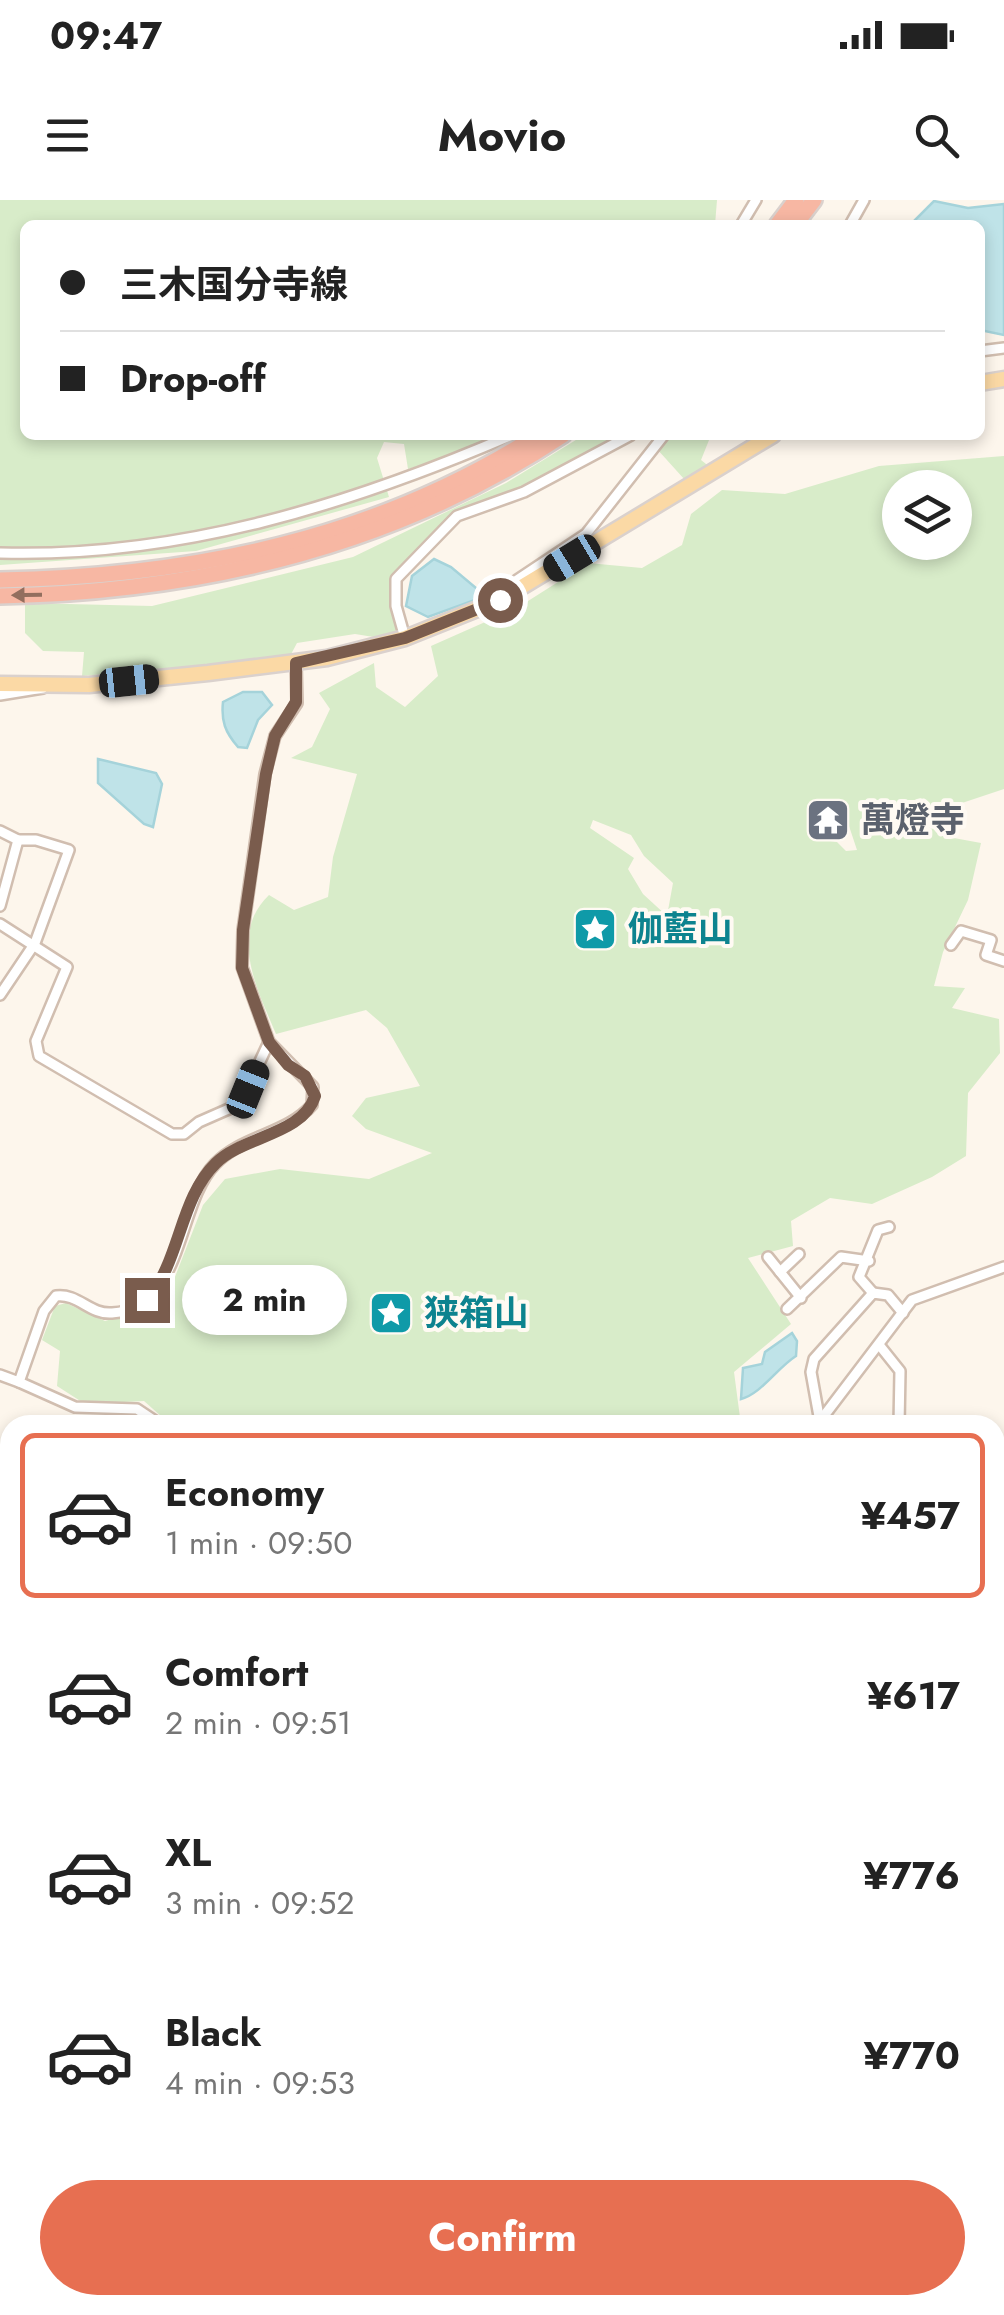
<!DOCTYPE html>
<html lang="en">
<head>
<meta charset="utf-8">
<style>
	:root { --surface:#fff; --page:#f2f2f2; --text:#222; --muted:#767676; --line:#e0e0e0; --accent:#e76f51 }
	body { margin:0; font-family:Jost,"Noto Sans JP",sans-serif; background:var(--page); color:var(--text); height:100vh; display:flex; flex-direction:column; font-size:38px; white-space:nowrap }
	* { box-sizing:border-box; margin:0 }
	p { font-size:32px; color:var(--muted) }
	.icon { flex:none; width:55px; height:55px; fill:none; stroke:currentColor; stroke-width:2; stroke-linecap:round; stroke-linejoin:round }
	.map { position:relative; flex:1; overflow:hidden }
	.details { position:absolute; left:0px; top:1215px; width:1005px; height:900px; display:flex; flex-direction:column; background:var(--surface); border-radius:30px 30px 0 0; box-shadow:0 5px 15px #0003 }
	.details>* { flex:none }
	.hud { position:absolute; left:20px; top:20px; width:965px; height:220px; border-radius:15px; box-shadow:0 5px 15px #0003; display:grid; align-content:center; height:220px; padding:0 40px; background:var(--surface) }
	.buttons { position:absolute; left:882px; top:270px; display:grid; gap:20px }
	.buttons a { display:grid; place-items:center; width:90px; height:90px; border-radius:50%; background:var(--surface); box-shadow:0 5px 15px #0003; font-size:50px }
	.end { position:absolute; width:45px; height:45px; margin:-22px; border:12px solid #7a5c4d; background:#fff; box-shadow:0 0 0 5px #fff }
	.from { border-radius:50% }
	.bubble { position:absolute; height:70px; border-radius:35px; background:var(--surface); box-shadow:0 5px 15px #0003; font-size:32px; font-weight:700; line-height:70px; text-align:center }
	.car { position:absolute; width:30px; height:60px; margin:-30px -15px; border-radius:12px; box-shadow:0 0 8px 2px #0007; background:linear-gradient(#222 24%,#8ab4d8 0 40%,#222 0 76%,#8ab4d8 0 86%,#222 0) }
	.hud b { display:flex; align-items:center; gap:35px; height:95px; font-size:38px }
	.hud b+b { border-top:2px solid var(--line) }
	.hud i { width:25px; height:25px; background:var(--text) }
	ul { padding:18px 0 0; list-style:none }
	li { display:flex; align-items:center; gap:30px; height:165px; margin:0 20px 15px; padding:0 20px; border:5px solid transparent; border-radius:15px }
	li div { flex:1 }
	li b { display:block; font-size:38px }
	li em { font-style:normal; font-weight:700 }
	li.active { border-color:var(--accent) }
	li>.icon { width:90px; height:90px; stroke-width:1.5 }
	.primary-button { display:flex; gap:20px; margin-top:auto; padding:20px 40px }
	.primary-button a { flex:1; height:115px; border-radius:60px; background:var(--accent); color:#fff; font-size:40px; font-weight:700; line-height:115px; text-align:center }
	.status { display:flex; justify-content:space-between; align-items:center; height:70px; padding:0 50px; background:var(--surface); direction:ltr }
	.status svg { height:28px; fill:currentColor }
	header { display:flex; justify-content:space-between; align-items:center; height:130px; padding:0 40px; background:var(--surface); font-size:45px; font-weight:700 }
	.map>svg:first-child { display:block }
</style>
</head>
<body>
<div class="status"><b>09:47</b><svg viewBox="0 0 49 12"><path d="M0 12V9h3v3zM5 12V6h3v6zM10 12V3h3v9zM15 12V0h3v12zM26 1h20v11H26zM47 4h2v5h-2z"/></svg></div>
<header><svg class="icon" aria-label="menu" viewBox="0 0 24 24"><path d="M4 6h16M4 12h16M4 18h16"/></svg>Movio<svg class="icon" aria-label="search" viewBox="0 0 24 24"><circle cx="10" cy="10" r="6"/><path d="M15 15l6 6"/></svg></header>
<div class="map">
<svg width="1004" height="2115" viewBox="0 0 1004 2115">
	<rect width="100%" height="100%" fill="#fdf6ec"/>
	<!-- green -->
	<g fill="#d8ecc9" fill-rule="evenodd">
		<path d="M 0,0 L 717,0 L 715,25 L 25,25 L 25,235 L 494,235 L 452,256 L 408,269 L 404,244 L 384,242 L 377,258 L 389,297 L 196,351 L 0,365 Z"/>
		<path d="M 584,235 L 624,235 L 524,288 L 455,313 L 392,382 L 396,430 L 386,439 L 355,434 L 297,443 L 289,458 L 82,476 L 84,452 L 43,451 L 25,433 L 25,403 L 152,406 L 353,357 L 506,283 Z"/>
		<path d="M 670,235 L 711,235 L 701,260 L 711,268 L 685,280 L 657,249 Z"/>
		<path d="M 1004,256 L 1004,589 L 959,604 L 937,623 L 943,636 L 981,643 L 968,700 L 943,752 L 934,786 L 965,788 L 952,808 L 999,819 L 1000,853 L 968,893 L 966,956 L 932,977 L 872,1004 L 830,998 L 791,1021 L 793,1046 L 748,1058 L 791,1124 L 734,1172 L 741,1225 L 171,1225 L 144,1201 L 85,1204 L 57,1186 L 60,1151 L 42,1140 L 55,1106 L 66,1103 L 105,1121 L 145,1109 L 173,1082 L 203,1005 L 225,979 L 280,969 L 369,979 L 432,953 L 366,929 L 352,916 L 366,898 L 420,886 L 387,828 L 366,810 L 276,834 C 258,791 228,734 269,695 L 294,710 L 328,697 L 333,657 L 357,574 L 291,558 L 312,547 L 330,509 L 319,493 L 374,463 L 376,487 L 405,507 L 438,476 L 431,446 L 517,408 L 588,363 L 642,368 L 682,345 L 691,314 L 722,290 L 785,294 L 879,266 ZM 900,288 L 955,288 L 955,342 L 900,342 ZM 817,600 L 846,617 L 857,650 L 846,651 L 837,642 L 817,639 L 811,626 ZM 593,620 L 631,635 L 644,656 L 673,683 L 667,716 L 643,694 L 628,669 L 634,658 L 590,628 Z"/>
	</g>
	<!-- water -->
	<g fill="#bfe3e8" stroke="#a5d3da" stroke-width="2.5">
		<path d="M 934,1 L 968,8 L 1004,4 L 1004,135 L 980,130 L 980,25 L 910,25 Z"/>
		<path d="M 434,359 L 451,367 L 482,393 L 475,400 L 428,417 L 406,406 L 412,376 Z"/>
		<path d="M 243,492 L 262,492 L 272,505 L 258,520 L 247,548 L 238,547 C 225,532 221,521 223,502 Z"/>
		<path d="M 98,559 L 156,573 L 162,584 L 153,627 L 144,624 L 98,583 Z"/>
		<path d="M 792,1133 L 797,1141 L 796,1156 C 777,1168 761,1194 741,1199 L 743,1168 L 762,1164 L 765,1152 Z"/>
		<path d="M 1004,1892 L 1004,2096 L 995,2089 L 995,1895 Z"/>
	</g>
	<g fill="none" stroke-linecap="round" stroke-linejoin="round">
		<!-- street casing -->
		<g stroke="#d1beb0" stroke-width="14">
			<g id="street">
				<path d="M 741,25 L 756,0"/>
				<path d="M 850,25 L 864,0"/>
				<path d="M 980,151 L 1004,148"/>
				<path d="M 0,353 C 179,358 349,305 512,235"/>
				<path d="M 501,397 L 517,380 L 586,334 L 664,235"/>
				<path d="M 405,438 L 396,406 L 396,379 L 457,316 L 524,292 L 631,235"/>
				<path d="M 0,495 L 43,488"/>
				<path d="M 0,631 L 18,640 L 0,706"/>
				<path d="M 0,724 L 67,767 L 36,841 L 39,856 L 172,934 L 184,934 L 199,922 L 240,904 L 269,842"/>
				<path d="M 951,745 L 961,731 L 991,740 L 986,755 L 1004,761"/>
				<path d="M 0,795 L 35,743 L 69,650 L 36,640 L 18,640"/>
				<path d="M 768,1057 L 801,1098"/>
				<path d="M 780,1072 L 799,1054"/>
				<path d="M 873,1093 L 859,1077 L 878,1030 L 889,1027"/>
				<path d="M 787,1109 L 841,1057 L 869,1061"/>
				<path d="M 880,1146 L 900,1171 L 899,1225"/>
				<path d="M 0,1175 L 19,1182 L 44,1111 L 56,1096 C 78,1093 90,1115 112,1113 C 184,1109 176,1004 215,964 C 243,935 286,935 312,905 L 313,887 L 269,842 L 242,767 L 243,730 L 265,574 L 275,536 L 297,503 L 296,463"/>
				<path d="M 19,1182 L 75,1207 L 137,1209 L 161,1225"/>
				<path d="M 820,1222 L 811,1172 L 814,1159 L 873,1093 L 888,1095 L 903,1113"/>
				<path d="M 817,1225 L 912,1100 L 1004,1067"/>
				<path d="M 0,1254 L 10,1254"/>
				<path d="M 0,1366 L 10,1364"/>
				<path d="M 995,1473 L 1004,1473"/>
				<path d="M 0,1476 L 10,1455"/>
				<path d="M 0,1511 L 10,1509"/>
				<path d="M 995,1525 L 1004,1525"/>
				<path d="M 0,1541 L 10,1566"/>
				<path d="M 995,1561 L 1004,1561"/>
				<path d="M 995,1580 L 1004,1580"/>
				<path d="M 995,1691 L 1004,1691"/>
				<path d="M 0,1732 L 10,1721"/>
				<path d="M 0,1792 L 10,1784"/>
				<path d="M 995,1857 L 1004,1857"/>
				<path d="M 995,1872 L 1004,1868"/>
				<path d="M 0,1906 L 10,1908"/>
				<path d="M 543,2105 L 545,2115"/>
				<path d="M 803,2105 L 804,2115"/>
				<path d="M 378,2115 L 379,2105"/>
				<path d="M 671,2115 L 686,2105"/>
			</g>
		</g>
		<!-- primary casing -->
		<g stroke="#dad1cd" stroke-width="19">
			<g id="primary">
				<path d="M 980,183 L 1004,179"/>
				<path d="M 0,484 L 89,485 L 208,473 L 327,458 L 405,438 L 500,400 L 773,235"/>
				<path d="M 995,1805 L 1004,1804"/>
				<path d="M 464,2115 L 479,2105"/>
			</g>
		</g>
		<!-- highway casing -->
		<g stroke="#dad1cd" stroke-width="20">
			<g id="highway">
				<path d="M 777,25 L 796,0"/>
				<path d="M 795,25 L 814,0"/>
				<path d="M 0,380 C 191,376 374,340 538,235"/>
				<path d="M 0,396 C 201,392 394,347 563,235"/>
				<path d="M 995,1362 L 1004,1357"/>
				<path d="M 995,1379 L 1004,1374"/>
				<path d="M 0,1837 L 10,1835"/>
				<path d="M 0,1851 L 10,1849"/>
			</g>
		</g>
		<!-- street -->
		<use href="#street" stroke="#fff" stroke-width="9"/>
		<!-- primary -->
		<use href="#primary" stroke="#fbd9a5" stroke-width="14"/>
		<!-- highway -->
		<use href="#highway" stroke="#f7b7a3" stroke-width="15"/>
		<!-- rail casing -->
		<g stroke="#b9a8c9" stroke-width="6">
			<g id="rail">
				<path d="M 995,1749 L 1004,1746"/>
				<path d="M 376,2115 L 390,2105"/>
			</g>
		</g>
		<!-- rail -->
		<use href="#rail" stroke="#fffaf3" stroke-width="2.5" stroke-dasharray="8" stroke-linecap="butt"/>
	</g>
	<!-- one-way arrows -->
	<defs><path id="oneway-solid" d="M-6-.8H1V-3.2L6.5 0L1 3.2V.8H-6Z" transform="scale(2.5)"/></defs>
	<use fill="#936e5e" href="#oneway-solid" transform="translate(27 395) rotate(179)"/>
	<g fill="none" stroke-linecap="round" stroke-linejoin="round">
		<!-- route -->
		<path stroke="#7a5c4d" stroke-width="12" d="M 147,1100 C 181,1060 179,999 216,963 C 243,936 303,935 315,896 L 305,876 L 288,865 L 269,842 L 242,768 L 243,730 L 266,574 L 275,536 L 296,502 L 296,463 L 405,438 L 500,400"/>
	</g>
	<!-- icons -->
	<defs>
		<g id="temple-square" transform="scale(2.25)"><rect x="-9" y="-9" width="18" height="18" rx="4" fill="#6b7280" stroke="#fffaf3"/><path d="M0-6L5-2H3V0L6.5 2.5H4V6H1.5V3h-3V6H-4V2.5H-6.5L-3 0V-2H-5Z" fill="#fff"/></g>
		<g id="sight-square" transform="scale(2.25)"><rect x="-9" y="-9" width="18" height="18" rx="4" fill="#0f9aa8" stroke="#fffaf3"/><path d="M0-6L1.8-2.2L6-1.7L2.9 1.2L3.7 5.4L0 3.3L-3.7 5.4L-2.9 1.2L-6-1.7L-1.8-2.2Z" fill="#fff"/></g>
	</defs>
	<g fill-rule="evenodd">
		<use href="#temple-square" x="828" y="620"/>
		<use href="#sight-square" x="595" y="729"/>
		<use href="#sight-square" x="391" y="1113"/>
	</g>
	<g text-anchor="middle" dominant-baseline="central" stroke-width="8" stroke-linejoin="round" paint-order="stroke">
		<!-- worship labels -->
		<g font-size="35" font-weight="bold" fill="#5b616d" stroke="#fffaf3" text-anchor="start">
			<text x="860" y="620">萬燈寺</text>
		</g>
		<!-- culture labels -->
		<g font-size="35" font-weight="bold" fill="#0d838f" stroke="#fffaf3" text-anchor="start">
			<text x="628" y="729">伽藍山</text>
			<text x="424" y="1113">狭箱山</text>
		</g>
	</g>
</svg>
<div class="buttons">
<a><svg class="icon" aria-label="layers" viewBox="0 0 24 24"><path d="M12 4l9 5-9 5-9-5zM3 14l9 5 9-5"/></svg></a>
</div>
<i class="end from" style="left:500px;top:400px"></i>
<i class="end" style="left:147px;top:1100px"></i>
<div class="bubble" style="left:182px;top:1065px;width:165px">2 min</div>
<i class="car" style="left:572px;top:358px;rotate:239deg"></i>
<i class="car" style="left:129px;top:481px;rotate:84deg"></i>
<i class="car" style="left:248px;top:889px;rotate:22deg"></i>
<div class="hud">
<b><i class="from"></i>三木国分寺線</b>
<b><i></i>Drop-off</b>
</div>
<section class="details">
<ul>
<li class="active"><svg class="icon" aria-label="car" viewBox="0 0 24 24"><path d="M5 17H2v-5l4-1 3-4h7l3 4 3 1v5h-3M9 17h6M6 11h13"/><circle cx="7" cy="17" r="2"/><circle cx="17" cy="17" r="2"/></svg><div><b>Economy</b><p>1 min · 09:50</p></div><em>¥457</em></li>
<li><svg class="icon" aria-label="car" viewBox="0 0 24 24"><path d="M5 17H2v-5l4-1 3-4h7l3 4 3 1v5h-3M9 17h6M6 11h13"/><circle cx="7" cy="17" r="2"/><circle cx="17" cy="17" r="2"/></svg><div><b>Comfort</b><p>2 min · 09:51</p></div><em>¥617</em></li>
<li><svg class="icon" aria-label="car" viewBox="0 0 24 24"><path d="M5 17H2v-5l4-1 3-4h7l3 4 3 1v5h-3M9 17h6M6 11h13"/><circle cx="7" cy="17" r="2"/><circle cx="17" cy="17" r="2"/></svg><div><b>XL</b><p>3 min · 09:52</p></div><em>¥776</em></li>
<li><svg class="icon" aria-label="car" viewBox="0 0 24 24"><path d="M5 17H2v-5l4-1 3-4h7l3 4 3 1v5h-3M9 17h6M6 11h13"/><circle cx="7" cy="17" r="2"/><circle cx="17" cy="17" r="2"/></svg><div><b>Black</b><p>4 min · 09:53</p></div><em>¥770</em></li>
</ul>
<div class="primary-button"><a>Confirm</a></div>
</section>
</div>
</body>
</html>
